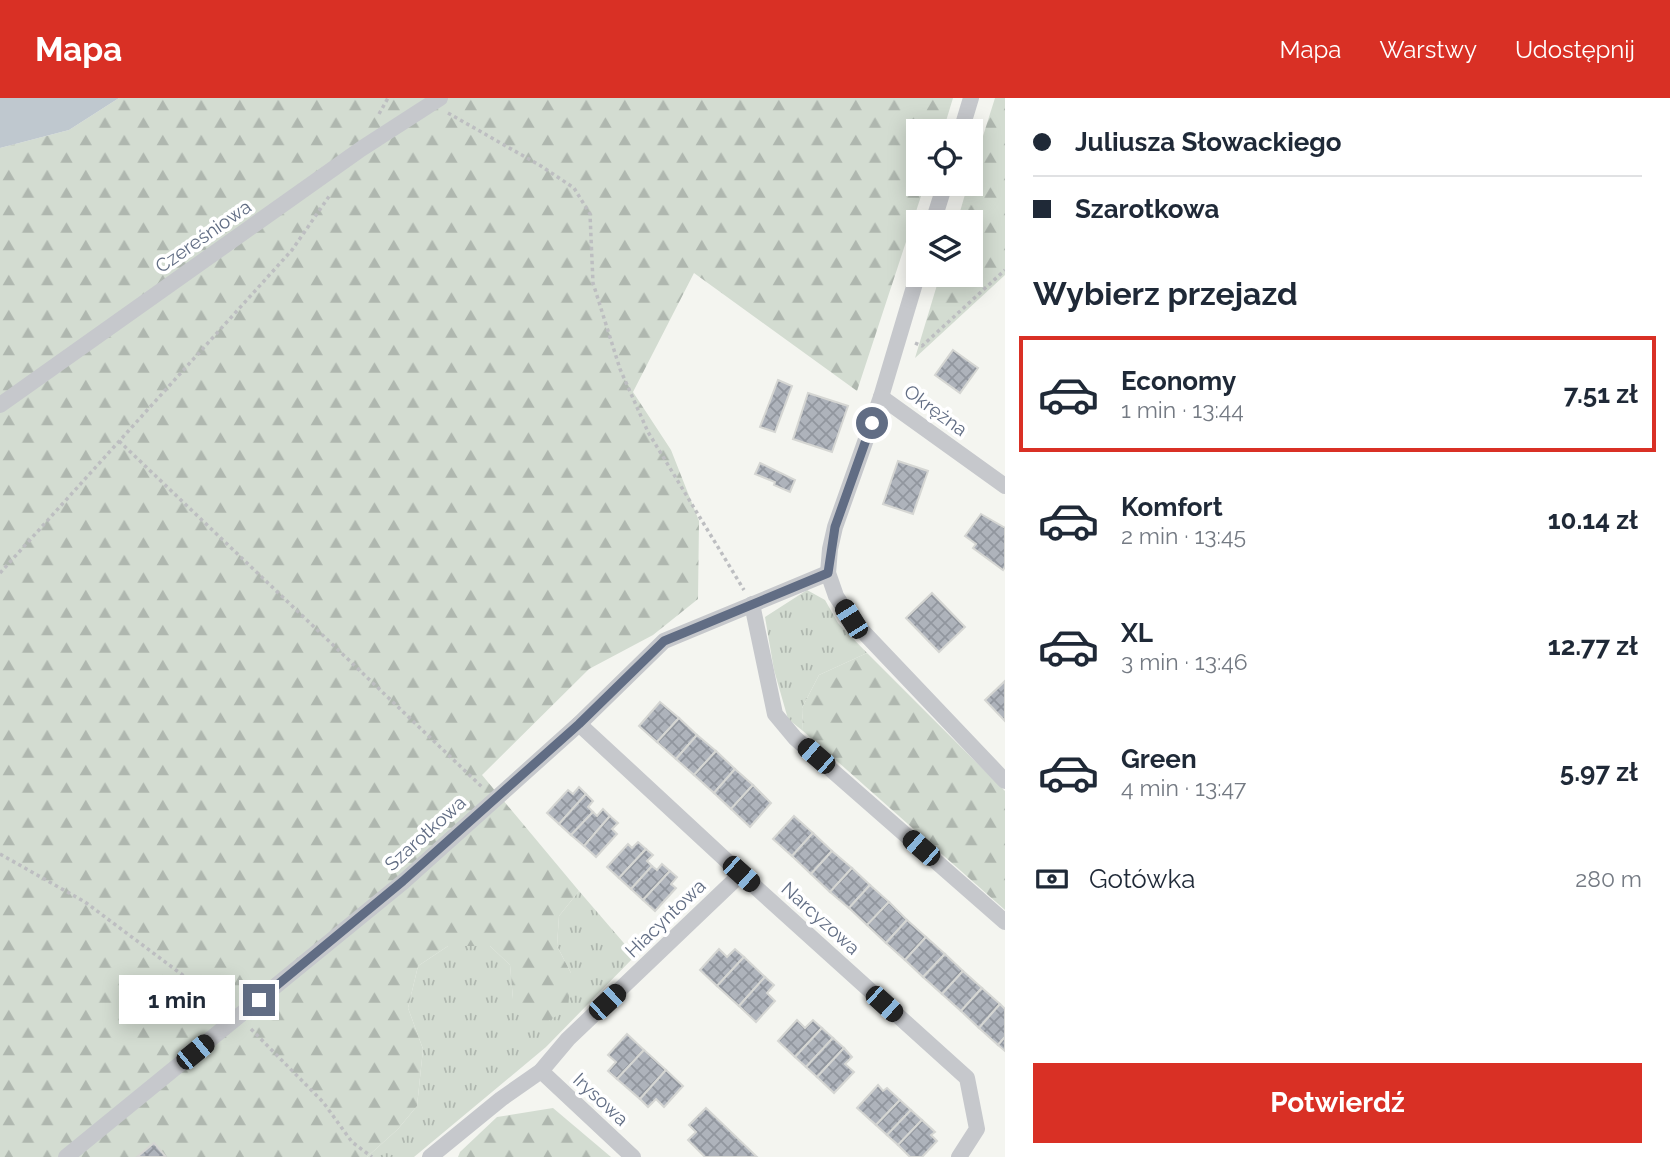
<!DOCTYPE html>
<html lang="pl">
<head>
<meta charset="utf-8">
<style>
	:root { --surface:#fff; --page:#f6f6f7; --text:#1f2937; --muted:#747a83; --line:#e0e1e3; --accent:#d93025 }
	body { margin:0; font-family:Raleway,sans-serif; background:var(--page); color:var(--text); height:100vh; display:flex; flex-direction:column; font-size:26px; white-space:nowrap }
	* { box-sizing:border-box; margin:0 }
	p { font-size:23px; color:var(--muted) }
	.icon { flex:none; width:38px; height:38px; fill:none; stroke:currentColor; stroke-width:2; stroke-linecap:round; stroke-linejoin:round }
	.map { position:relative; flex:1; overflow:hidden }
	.side { display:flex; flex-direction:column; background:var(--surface); width:665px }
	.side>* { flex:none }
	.guide { display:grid; align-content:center; height:154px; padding:0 28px; background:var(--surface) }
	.controls { position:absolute; left:906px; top:21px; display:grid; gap:14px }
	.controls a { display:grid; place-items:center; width:77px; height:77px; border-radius:0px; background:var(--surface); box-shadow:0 4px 18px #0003; font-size:35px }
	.end { position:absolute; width:32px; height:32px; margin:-16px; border:9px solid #616d84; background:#fff; box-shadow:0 0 0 4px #fff }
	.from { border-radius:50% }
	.bubble { position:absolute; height:49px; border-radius:0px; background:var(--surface); box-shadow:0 4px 18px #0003; font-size:23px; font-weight:700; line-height:49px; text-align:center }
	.car { position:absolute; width:21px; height:42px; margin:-21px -10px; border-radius:9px; box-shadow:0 0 5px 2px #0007; background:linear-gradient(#222 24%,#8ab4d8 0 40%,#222 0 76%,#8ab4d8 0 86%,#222 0) }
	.guide b { display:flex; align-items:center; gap:24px; height:66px; font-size:26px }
	.guide b+b { border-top:2px solid var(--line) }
	.guide i { width:18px; height:18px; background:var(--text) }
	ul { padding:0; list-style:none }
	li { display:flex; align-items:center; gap:21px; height:116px; margin:0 14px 10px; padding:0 14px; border:4px solid transparent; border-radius:0px }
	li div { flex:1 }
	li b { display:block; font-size:26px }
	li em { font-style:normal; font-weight:700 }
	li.current { border-color:var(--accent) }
	li>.icon { width:63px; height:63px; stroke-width:1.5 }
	h2 { padding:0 28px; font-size:32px; line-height:84px }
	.pay { display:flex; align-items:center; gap:18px; height:77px; padding:0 28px; font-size:26px }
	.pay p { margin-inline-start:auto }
	.primary-button { display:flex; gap:14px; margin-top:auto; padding:14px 28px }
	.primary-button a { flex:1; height:80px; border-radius:0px; background:var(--accent); color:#fff; font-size:28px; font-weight:700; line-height:80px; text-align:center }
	header { display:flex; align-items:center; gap:42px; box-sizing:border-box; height:98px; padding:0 35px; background:var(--accent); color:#fff }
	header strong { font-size:33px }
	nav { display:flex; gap:38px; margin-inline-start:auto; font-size:24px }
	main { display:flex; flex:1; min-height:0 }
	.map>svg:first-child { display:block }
</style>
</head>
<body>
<header>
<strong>Mapa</strong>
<nav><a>Mapa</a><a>Warstwy</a><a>Udostępnij</a></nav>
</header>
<main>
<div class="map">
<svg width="1005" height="1059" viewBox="0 0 1005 1059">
	<defs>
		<pattern id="grass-tufts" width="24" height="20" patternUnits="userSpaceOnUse" patternTransform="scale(1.75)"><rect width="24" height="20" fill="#d3dcd1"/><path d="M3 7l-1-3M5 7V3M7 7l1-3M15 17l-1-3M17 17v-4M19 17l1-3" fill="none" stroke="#afb7af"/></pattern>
		<pattern id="forest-firs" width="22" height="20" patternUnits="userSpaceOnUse" patternTransform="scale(1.75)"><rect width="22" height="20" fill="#d3dcd1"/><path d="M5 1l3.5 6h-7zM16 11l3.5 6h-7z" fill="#afb7af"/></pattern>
		<pattern id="building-cross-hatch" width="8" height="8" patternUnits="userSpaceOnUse" patternTransform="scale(1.75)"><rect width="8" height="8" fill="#aeb3bb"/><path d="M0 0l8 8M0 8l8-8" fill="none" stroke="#91969e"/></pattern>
	</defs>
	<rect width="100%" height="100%" fill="#f4f5f0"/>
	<!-- grass -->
	<g fill="url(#grass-tufts)">
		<path d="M 807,492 L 825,502 L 838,525 L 867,555 L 819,577 L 802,610 L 803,633 L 788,621 L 774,572 L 765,519 Z"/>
		<path d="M 579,793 L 635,858 L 546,949 L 414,1059 L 367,1059 L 398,1031 L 417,1008 L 423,951 L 408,910 L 418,868 L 448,848 L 490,848 L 510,867 L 513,901 L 571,875 L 557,848 L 559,818 Z"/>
	</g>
	<!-- forest -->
	<g fill="url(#forest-firs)">
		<path d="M 119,0 L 953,0 L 943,33 L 919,33 L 919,86 L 925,86 L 857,293 L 694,175 L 633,294 L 671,352 L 699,423 L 698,501 L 653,537 L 589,571 L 482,677 L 579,793 L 559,818 L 557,848 L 571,875 L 568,911 L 545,925 L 513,901 L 510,867 L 490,848 L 448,848 L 418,868 L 408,910 L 423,951 L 417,1008 L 398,1031 L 367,1059 L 0,1059 L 0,50 L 69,32 Z"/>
		<path d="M 995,0 L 1005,0 L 1005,177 L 915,260 L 940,177 L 971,177 L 971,124 L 957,124 L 968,86 L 971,86 L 971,76 Z"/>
		<path d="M 867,555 L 1005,693 L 1005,812 L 803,633 L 802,610 L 819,577 Z"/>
		<path d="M 553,1010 L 611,1059 L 458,1059 L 460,1054 L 497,1019 Z"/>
	</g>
	<!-- water -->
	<path fill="#bfc8cf" d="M 0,0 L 119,0 L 69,32 L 0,50 Z"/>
	<!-- building -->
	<g fill="url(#building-cross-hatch)" stroke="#d5d6d3" stroke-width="2">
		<path d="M 953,252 L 978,270 L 960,295 L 935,277 Z"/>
		<path d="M 778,282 L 792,288 L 775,334 L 760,329 Z"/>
		<path d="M 808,295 L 848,308 L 832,354 L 793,341 Z"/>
		<path d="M 898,363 L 928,373 L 913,416 L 883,406 Z"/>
		<path d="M 760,365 L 795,382 L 790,394 L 774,387 L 775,384 L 755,376 Z"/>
		<path d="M 981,416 L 1005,430 L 1005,469 L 1003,472 L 973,450 L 976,446 L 965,438 Z"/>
		<path d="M 932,495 L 965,529 L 939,554 L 906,520 Z"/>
		<path d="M 1005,583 L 1005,623 L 985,602 Z"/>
		<path d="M 660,604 L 679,620 L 657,644 L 639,628 Z"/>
		<path d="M 679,620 L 697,637 L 676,661 L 657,644 Z"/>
		<path d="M 697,637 L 716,653 L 694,677 L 676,661 Z"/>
		<path d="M 716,653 L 735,671 L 714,695 L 694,677 Z"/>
		<path d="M 735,671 L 753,687 L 731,711 L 714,695 Z"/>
		<path d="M 753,687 L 771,705 L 750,729 L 731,711 Z"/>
		<path d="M 579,689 L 586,696 L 559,726 L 547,715 L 568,692 L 573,696 Z"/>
		<path d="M 586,696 L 593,703 L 588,709 L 593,714 L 571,737 L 559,726 Z"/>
		<path d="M 603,711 L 610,718 L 584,748 L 571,737 L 593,714 L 597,718 Z"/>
		<path d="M 610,718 L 618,725 L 612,731 L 617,736 L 596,759 L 584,748 Z"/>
		<path d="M 794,718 L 813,735 L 792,758 L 773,741 Z"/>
		<path d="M 813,735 L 832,753 L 811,776 L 792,758 Z"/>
		<path d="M 638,744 L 646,751 L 619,780 L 607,769 L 628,746 L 632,750 Z"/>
		<path d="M 646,751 L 653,757 L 647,763 L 652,768 L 631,791 L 619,780 Z"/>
		<path d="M 832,753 L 852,770 L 830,794 L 811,776 Z"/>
		<path d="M 662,766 L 670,773 L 643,802 L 631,791 L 652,768 L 657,772 Z"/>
		<path d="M 852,770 L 870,787 L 849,810 L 830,794 Z"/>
		<path d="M 670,773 L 677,779 L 671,786 L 676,790 L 655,813 L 643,802 Z"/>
		<path d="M 870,787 L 889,804 L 867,827 L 849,810 Z"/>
		<path d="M 889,804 L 907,822 L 886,845 L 867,827 Z"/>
		<path d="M 907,822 L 926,839 L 905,862 L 886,845 Z"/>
		<path d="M 926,839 L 945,856 L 923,879 L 905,862 Z"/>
		<path d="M 719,851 L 727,859 L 735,851 L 744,859 L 717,888 L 700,872 Z"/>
		<path d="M 945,856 L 963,873 L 942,896 L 923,879 Z"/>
		<path d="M 744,859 L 765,879 L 739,908 L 717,888 Z"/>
		<path d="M 963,873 L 982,890 L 961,913 L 942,896 Z"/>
		<path d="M 765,879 L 774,887 L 767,895 L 775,903 L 756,924 L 739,908 Z"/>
		<path d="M 982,890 L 1000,906 L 979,930 L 961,913 Z"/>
		<path d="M 1000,906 L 1005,911 L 1005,939 L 998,947 L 979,930 Z"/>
		<path d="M 797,922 L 805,930 L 813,922 L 822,930 L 795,959 L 778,943 Z"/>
		<path d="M 822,930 L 833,940 L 806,969 L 795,959 Z"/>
		<path d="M 627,936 L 644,952 L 617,981 L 608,973 L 616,964 L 608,957 Z"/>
		<path d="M 1005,939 L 1005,953 L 998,947 Z"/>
		<path d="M 833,940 L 844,950 L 817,979 L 806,969 Z"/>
		<path d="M 844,950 L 852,959 L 845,966 L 854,974 L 834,995 L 817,979 Z"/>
		<path d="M 644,952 L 666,972 L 640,1001 L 617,981 Z"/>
		<path d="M 666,972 L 683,988 L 664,1009 L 656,1001 L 648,1009 L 640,1001 Z"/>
		<path d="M 878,987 L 883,993 L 887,990 L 900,1002 L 876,1027 L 857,1010 Z"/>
		<path d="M 900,1002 L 911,1012 L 887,1037 L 876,1027 Z"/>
		<path d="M 706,1010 L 757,1059 L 705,1059 L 688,1042 L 696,1034 L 689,1027 Z"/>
		<path d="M 911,1012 L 922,1022 L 898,1047 L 887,1037 Z"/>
		<path d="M 922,1022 L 935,1034 L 931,1037 L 937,1043 L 922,1059 L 910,1059 L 898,1047 Z"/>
		<path d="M 154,1045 L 166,1059 L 137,1059 Z"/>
	</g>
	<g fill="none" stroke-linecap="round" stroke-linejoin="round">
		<!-- path -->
		<g stroke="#bdbec1" stroke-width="3.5" stroke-dasharray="3.5 3.5" stroke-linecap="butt">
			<path d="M 448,15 L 541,68 L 574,90 L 590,116 L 593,185 L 620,271 L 648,334 L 744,492"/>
			<path d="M 379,16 L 388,0"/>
			<path d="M 915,245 L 922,248 L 1005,172"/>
			<path d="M 119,343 L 482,689"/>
			<path d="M 0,475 L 292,152 L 330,97"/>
			<path d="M 0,756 L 85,804 L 224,908"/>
			<path d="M 251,931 L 323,1004 L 352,1044 L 372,1059"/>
		</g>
		<!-- minor -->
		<g stroke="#c6c8cc" stroke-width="16">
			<path d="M 961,33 L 971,0"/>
			<path d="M 933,124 L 945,86"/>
			<path d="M 919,172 L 881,299 L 835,429 L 830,451 L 828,475 L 836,498 L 851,521 L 1005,683"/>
			<path d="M 881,299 L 1005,388"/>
			<path d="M 0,307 L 361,51 L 440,0"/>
			<path d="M 752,506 L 775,616 L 795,640 L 1005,824"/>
			<path d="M 579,626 L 741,776 L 967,980 L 977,1031 L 959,1059"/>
			<path d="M 541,973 L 633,1059"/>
			<path d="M 66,1059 L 403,784 L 579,626 L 664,543 L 828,475"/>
			<path d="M 430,1059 L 501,1001 L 541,973 L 568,941 L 741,776"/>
		</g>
	</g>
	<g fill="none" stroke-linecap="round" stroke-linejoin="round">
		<!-- route -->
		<path stroke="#616d84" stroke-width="9" d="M 259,902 L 403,783 L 579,626 L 664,543 L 828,475 L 835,429 L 872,325"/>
	</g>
	<g text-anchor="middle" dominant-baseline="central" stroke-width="7" stroke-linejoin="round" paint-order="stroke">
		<!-- street labels -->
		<g font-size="19" fill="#616d84" stroke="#fff">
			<text transform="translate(203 138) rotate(-35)">Czereśniowa</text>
			<text transform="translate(936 312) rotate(36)">Okrężna</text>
			<text transform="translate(425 735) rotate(-42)">Szarotkowa</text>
			<text transform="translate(665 820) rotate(-44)">Hiacyntowa</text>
			<text transform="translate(821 820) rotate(42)">Narcyzowa</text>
			<text transform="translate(601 1001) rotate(43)">Irysowa</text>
		</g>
	</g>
</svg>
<div class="controls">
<a><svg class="icon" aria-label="locate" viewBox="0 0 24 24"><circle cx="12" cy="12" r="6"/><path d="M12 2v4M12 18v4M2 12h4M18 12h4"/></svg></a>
<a><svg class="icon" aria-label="layers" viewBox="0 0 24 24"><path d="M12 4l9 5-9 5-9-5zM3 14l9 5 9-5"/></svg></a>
</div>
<i class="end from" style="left:872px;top:325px"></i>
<i class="end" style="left:259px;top:902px"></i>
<div class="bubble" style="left:119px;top:877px;width:116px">1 min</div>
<i class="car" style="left:851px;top:521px;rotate:328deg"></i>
<i class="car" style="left:816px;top:658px;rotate:311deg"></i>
<i class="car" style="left:921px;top:750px;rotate:311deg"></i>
<i class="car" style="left:741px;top:776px;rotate:132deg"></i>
<i class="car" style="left:607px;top:904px;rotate:47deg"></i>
<i class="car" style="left:884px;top:906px;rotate:132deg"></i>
<i class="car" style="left:195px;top:954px;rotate:51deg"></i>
</div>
<section class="side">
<div class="guide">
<b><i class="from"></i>Juliusza Słowackiego</b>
<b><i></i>Szarotkowa</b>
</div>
<h2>Wybierz przejazd</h2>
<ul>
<li class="current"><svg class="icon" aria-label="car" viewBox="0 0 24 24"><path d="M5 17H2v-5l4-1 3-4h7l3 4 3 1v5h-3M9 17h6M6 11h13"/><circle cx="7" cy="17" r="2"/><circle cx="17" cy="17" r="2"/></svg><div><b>Economy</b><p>1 min · 13:44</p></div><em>7.51 zł</em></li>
<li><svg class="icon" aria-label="car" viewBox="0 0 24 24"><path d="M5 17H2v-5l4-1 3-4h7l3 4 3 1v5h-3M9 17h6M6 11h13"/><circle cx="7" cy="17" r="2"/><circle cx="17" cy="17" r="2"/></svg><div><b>Komfort</b><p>2 min · 13:45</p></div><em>10.14 zł</em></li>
<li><svg class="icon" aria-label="car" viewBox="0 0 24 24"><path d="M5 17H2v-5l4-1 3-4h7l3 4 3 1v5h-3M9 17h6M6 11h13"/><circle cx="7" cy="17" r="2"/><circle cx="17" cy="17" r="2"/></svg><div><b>XL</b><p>3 min · 13:46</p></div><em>12.77 zł</em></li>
<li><svg class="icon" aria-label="car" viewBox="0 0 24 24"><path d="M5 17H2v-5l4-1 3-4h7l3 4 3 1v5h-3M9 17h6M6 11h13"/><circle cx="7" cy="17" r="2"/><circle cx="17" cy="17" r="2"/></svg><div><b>Green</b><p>4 min · 13:47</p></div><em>5.97 zł</em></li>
</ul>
<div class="pay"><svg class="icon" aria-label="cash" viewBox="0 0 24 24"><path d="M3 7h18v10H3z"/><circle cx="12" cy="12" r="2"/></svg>Gotówka<p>280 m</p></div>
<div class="primary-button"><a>Potwierdź</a></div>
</section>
</main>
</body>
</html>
